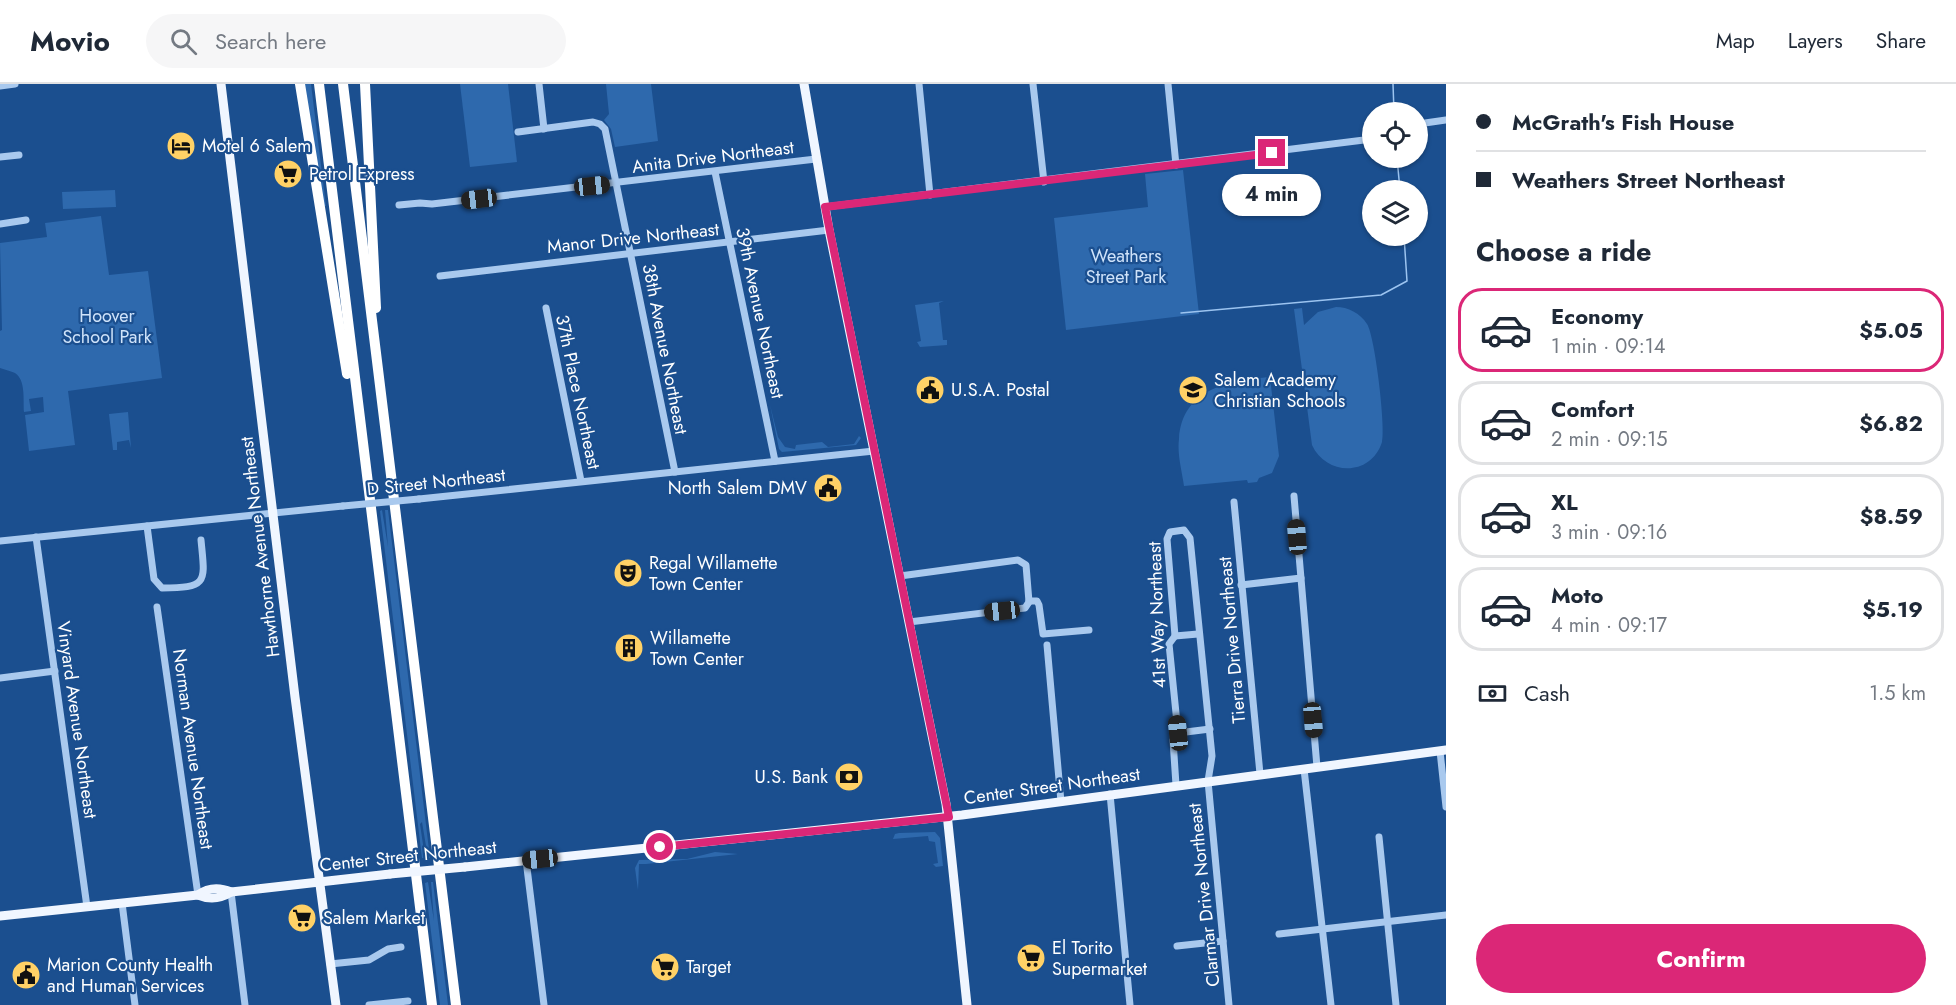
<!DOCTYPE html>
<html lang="en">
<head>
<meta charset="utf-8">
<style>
	:root { --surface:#fff; --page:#f6f6f7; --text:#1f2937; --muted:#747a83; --line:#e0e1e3; --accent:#db2777 }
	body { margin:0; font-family:Jost,sans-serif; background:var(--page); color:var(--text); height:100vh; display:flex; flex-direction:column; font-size:22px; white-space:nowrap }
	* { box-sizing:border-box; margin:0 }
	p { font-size:20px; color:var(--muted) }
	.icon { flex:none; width:33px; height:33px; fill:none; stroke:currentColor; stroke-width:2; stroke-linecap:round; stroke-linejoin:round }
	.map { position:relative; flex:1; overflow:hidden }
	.side { display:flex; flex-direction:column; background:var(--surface); width:510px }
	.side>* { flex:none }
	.top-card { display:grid; align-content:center; height:132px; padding:0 30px; background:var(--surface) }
	.fabs { position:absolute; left:1362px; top:18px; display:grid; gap:12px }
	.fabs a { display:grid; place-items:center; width:66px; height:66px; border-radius:50%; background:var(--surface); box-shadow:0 2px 4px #0004; font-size:30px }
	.end { position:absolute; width:27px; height:27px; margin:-14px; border:8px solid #db2777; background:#fff; box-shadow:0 0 0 3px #fff }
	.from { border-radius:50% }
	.bubble { position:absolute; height:42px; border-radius:21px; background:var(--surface); box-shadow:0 2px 4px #0004; font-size:20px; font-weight:700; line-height:42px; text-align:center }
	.car { position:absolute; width:18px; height:36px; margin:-18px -9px; border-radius:8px; box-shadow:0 0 4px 2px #0007; background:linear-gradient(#222 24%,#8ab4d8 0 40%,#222 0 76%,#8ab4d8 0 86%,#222 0) }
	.top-card b { display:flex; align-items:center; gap:21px; height:57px; font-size:22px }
	.top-card b+b { border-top:2px solid var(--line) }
	.top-card i { width:15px; height:15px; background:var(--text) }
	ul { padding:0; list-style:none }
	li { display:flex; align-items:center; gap:18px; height:84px; margin:0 12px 9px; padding:0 18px; border:3px solid var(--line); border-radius:24px }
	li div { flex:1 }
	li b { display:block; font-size:22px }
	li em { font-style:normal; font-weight:700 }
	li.active { border-color:var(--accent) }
	li>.icon { width:54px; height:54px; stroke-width:1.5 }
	h2 { padding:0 30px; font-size:27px; line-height:72px }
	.pay { display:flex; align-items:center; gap:15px; height:66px; padding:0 30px; font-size:22px }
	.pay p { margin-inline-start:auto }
	.primary-button { display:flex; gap:12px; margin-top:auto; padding:12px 30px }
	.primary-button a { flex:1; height:69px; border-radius:36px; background:var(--accent); color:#fff; font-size:24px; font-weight:700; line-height:69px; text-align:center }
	header { display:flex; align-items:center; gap:36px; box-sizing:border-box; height:84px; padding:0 30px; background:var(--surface); border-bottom:2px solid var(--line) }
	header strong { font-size:28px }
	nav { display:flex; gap:33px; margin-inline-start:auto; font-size:21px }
	.search { width:420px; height:54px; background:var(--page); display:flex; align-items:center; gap:15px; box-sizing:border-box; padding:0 21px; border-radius:33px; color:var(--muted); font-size:22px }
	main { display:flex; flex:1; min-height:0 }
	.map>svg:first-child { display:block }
</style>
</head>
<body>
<header>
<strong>Movio</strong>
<div class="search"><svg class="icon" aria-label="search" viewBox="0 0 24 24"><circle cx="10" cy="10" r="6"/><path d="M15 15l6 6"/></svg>Search here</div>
<nav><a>Map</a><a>Layers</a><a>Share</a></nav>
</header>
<main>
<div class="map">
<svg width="1446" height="921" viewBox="0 0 1446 921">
	<rect width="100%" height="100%" fill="#1b4f8f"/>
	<!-- green -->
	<g fill="#2e69ad">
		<path d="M 304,0 L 311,0 L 326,122 L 324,122 Z"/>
		<path d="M 460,0 L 508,0 L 517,78 L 470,83 Z"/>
		<path d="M 606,0 L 651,0 L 658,57 L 615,63 L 611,45 L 604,36 L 609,30 Z"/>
		<path d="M 1183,86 L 1199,230 L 1066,246 L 1054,134 L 1148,123 L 1145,90 Z"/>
		<path d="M 115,106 L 116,123 L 63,125 L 62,108 Z"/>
		<path d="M 101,132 L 109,191 L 148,187 L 162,294 L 68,307 L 75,361 L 29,367 L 25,331 L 44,328 L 43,313 L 29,315 L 31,327 L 24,328 C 23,316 26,296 15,289 C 11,287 5,286 0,284 L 0,247 L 2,246 L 0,159 L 47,153 L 45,139 Z"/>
		<path d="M 944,217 L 939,219 L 943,256 L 947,256 L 947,261 L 920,263 L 917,258 L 921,257 L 915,221 Z"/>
		<path d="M 1336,223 C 1348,223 1360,229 1367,240 C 1375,252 1386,344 1382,358 C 1371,393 1326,392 1312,361 L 1294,225 L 1302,224 L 1304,241 L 1318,228 Z"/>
		<path d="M 1270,293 L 1279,372 L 1272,389 L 1259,394 L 1257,398 L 1248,399 L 1247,396 L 1184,402 C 1182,387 1177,370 1179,355 C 1182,304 1231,296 1270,293 Z"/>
		<path d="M 770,321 L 778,353 L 785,363 L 795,365 L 796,361 L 822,358 L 828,363 L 854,360 L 859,352 L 861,354 L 856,361 L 782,368 L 779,365 Z"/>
		<path d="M 128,328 L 131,364 L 129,356 L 117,358 L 117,366 L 113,366 L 109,330 Z"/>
		<path d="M 382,426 L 388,463 L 385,426 L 388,426 L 430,774 L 428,774 L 422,738 L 420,740 L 425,774 L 422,774 L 380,427 Z"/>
		<path d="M 935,748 L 940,754 L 943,782 L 936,783 L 933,780 L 938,779 L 935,758 L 929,757 L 928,752 L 893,755 L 895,750 L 899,749 Z"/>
		<path d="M 715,768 L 738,770 L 646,780 L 639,780 L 638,806 L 635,784 L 639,776 L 687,775 Z"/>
		<path d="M 428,798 L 434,837 L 431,798 L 433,798 L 448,921 L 440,921 L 425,799 Z"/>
	</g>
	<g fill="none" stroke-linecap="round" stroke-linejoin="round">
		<!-- stream -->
		<g stroke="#9cc4f0" stroke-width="1.5">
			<path d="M 1393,0 L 1394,28"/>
			<path d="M 1397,74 L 1400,106"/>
			<path d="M 1181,229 L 1381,211 L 1407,197 L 1404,152"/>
		</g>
		<!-- minor -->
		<g stroke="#a9c9ee" stroke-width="7">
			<path d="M 539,0 L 544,45"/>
			<path d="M 919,0 L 930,111"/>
			<path d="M 1033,0 L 1044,98"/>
			<path d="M 1168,0 L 1176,81"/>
			<path d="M 0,2 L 15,0"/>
			<path d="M 1418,40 L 1446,36"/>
			<path d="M 518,48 L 593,38 L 600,40 L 605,45 L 675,388"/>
			<path d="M 0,73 L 19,71"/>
			<path d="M 715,88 L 775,377"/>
			<path d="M 399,121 L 420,119 L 432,120 L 816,75"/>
			<path d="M 825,123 L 1372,55"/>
			<path d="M 0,140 L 26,136"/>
			<path d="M 440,192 L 829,146"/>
			<path d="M 546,224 L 581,397"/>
			<path d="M 1294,412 L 1317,683"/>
			<path d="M 419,415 L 874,367"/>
			<path d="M 1234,418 L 1260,690"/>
			<path d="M 147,442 L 154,495 L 162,504 C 209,504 205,498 201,456"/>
			<path d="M 36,453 L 87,823"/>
			<path d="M 0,457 L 343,422"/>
			<path d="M 900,492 L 1018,476 L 1026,481 L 1029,518 L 1025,524 L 909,538"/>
			<path d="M 1241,501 L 1301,494"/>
			<path d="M 1029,517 L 1037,517 L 1039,521 L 1043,550 L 1089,546"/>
			<path d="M 157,523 L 198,811"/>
			<path d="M 1175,552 L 1198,550"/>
			<path d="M 1047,561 L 1061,718"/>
			<path d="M 0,594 L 55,587"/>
			<path d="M 1178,649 L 1210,645"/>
			<path d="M 1440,667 L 1446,723"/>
			<path d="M 1304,685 L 1331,921"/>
			<path d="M 1176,701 L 1173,656 L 1178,649 L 1169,560 L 1175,552 L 1167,455 L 1170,448 L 1184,446 L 1190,454 L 1212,672 L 1208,697 L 1229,921"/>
			<path d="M 1110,710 L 1130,921"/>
			<path d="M 1379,753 L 1396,921"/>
			<path d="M 526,776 L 544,921"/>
			<path d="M 231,808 L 245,921"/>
			<path d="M 122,819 L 135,921"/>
			<path d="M 1279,850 L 1446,831"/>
			<path d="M 1177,862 L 1223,857"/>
			<path d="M 330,880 L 369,876 L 388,865 L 401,863"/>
			<path d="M 369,921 L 408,917"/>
		</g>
		<!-- major -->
		<g stroke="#f0f6ff" stroke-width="9">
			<path d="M 221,0 L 295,613 L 336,921"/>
			<path d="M 804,0 L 829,146 L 946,720 L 967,921"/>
			<path d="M 465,783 L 962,731 L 1446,666"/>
			<path d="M 198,811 C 210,816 220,815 231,808 L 390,790"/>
			<path d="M 0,832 L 198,811 C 209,803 219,803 231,808"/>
		</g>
		<!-- highway -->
		<g stroke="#fff" stroke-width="10">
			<path d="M 300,0 L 347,290"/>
			<path d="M 319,0 L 432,921"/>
			<path d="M 343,0 L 456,921"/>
			<path d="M 365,0 L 376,224"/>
		</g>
		<!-- minor-bridge -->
		<path stroke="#a9c9ee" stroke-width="7" d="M 343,422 L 419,415"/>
		<!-- major-bridge -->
		<path stroke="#f0f6ff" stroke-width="9" d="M 390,790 L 465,783"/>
	</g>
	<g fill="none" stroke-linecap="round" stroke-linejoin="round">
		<!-- route -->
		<path stroke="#db2777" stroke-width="8" d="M 660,763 L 949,733 L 825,123 L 1272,69"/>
	</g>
	<!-- icons -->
	<defs>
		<g id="hotel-disc" transform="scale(1.5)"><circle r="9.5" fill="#ffd166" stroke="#1b4f8f"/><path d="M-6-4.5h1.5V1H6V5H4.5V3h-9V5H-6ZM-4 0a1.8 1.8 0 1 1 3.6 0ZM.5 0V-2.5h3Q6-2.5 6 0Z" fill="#111"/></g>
		<g id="supermarket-disc" transform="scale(1.5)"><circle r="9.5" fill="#ffd166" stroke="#1b4f8f"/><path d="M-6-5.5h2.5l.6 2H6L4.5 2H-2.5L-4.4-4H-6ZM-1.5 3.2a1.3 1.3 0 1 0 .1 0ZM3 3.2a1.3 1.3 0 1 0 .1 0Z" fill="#111"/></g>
		<g id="civic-disc" transform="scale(1.5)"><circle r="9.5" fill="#ffd166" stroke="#1b4f8f"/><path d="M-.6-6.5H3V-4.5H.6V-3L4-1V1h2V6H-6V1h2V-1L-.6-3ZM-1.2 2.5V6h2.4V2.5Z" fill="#111"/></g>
		<g id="school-disc" transform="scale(1.5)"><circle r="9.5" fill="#ffd166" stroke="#1b4f8f"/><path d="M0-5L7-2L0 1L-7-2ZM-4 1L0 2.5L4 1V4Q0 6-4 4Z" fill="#111"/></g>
		<g id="theatre-disc" transform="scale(1.5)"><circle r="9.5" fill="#ffd166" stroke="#1b4f8f"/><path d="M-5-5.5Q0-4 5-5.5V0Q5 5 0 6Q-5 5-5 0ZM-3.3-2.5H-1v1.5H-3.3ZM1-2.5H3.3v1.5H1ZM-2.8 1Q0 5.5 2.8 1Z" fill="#111"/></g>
		<g id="building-disc" transform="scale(1.5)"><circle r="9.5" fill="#ffd166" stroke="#1b4f8f"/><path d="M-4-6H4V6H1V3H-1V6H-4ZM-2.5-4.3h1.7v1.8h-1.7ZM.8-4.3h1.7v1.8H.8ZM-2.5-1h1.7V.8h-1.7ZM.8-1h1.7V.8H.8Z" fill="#111"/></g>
		<g id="bank-disc" transform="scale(1.5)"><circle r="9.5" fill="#ffd166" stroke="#1b4f8f"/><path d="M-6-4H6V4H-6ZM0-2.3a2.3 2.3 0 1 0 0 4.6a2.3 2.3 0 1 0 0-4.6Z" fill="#111"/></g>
	</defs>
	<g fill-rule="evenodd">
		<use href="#hotel-disc" x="181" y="62"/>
		<use href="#supermarket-disc" x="288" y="90"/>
		<use href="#civic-disc" x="930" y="306"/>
		<use href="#school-disc" x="1193" y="306"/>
		<use href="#civic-disc" x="828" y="404"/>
		<use href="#theatre-disc" x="628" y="489"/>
		<use href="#building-disc" x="629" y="564"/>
		<use href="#bank-disc" x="849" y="693"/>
		<use href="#supermarket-disc" x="302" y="834"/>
		<use href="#supermarket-disc" x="1031" y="874"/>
		<use href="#supermarket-disc" x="665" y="883"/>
		<use href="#civic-disc" x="26" y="891"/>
	</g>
	<g text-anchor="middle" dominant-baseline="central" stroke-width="4.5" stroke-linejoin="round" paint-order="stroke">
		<!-- poi labels -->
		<g font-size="18" fill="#fff" stroke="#1b4f8f" text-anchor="start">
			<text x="202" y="62">Motel 6 Salem</text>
			<text x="309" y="90">Petrol Express</text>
			<text x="1214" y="296">Salem Academy<tspan x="1214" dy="21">Christian Schools</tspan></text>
			<text x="951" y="306">U.S.A. Postal</text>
			<text x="807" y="404" text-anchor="end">North Salem DMV</text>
			<text x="649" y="479">Regal Willamette<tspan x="649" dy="21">Town Center</tspan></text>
			<text x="650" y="554">Willamette<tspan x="650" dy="21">Town Center</tspan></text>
			<text x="828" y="693" text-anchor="end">U.S. Bank</text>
			<text x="323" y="834">Salem Market</text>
			<text x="1052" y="864">El Torito<tspan x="1052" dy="21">Supermarket</tspan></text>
			<text x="47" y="881">Marion County Health<tspan x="47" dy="21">and Human Services</tspan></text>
			<text x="686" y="883">Target</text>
		</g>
		<!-- street labels -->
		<g font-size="18" fill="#fff" stroke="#1b4f8f">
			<text transform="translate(713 73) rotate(-7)">Anita Drive Northeast</text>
			<text transform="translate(633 154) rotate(-6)">Manor Drive Northeast</text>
			<text transform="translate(760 229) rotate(78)">39th Avenue Northeast</text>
			<text transform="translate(665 265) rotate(79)">38th Avenue Northeast</text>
			<text transform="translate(578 308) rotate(78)">37th Place Northeast</text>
			<text transform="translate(436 398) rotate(-6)">D Street Northeast</text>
			<text transform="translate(260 463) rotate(-97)">Hawthorne Avenue Northeast</text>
			<text transform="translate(1157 531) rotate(-92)">41st Way Northeast</text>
			<text transform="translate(1232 556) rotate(-95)">Tierra Drive Northeast</text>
			<text transform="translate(77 636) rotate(82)">Vinyard Avenue Northeast</text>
			<text transform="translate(193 665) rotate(82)">Norman Avenue Northeast</text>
			<text transform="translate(1052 702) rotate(-8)">Center Street Northeast</text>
			<text transform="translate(408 772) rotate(-6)">Center Street Northeast</text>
			<text transform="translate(1204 811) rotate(-96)">Clarmar Drive Northeast</text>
		</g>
		<!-- park labels -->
		<g font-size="18" fill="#cfe3fa" stroke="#1b4f8f">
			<text x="1126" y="172">Weathers<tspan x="1126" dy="21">Street Park</tspan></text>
			<text x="107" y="232">Hoover<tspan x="107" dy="21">School Park</tspan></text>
		</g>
	</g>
</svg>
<div class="fabs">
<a><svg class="icon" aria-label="locate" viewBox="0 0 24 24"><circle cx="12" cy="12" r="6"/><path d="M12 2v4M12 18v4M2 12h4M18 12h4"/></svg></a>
<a><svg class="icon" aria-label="layers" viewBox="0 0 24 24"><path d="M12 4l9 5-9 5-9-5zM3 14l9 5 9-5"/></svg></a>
</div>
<i class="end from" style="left:660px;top:763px"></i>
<i class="end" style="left:1272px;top:69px"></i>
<div class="bubble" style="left:1222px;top:90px;width:99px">4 min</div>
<i class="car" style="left:592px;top:102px;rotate:84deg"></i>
<i class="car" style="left:479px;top:115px;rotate:263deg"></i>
<i class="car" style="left:1297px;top:453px;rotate:355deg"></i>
<i class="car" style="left:1002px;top:527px;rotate:264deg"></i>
<i class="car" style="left:1313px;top:636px;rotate:175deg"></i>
<i class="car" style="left:1178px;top:649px;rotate:354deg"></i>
<i class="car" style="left:540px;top:775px;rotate:264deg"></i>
</div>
<section class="side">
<div class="top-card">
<b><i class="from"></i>McGrath's Fish House</b>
<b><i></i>Weathers Street Northeast</b>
</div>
<h2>Choose a ride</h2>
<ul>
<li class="active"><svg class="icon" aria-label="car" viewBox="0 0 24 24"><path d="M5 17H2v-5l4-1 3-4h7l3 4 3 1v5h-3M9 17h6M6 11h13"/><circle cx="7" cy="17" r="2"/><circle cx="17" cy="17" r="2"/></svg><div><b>Economy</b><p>1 min · 09:14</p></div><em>$5.05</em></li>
<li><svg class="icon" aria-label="car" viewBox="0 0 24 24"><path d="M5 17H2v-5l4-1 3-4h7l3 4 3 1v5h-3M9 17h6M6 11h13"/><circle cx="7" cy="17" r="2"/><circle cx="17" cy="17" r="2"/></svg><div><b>Comfort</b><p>2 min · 09:15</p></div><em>$6.82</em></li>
<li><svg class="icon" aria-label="car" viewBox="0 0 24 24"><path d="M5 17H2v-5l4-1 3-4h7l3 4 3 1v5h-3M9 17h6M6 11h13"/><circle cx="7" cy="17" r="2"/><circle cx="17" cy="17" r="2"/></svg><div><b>XL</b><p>3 min · 09:16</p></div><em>$8.59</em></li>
<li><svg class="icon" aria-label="car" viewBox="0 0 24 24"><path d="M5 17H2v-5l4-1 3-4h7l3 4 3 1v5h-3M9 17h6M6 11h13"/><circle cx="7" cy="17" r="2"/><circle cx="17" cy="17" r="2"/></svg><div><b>Moto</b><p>4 min · 09:17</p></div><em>$5.19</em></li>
</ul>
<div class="pay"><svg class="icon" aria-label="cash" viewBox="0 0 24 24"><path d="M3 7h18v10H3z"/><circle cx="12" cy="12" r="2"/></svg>Cash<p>1.5 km</p></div>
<div class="primary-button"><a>Confirm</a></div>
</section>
</main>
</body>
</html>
